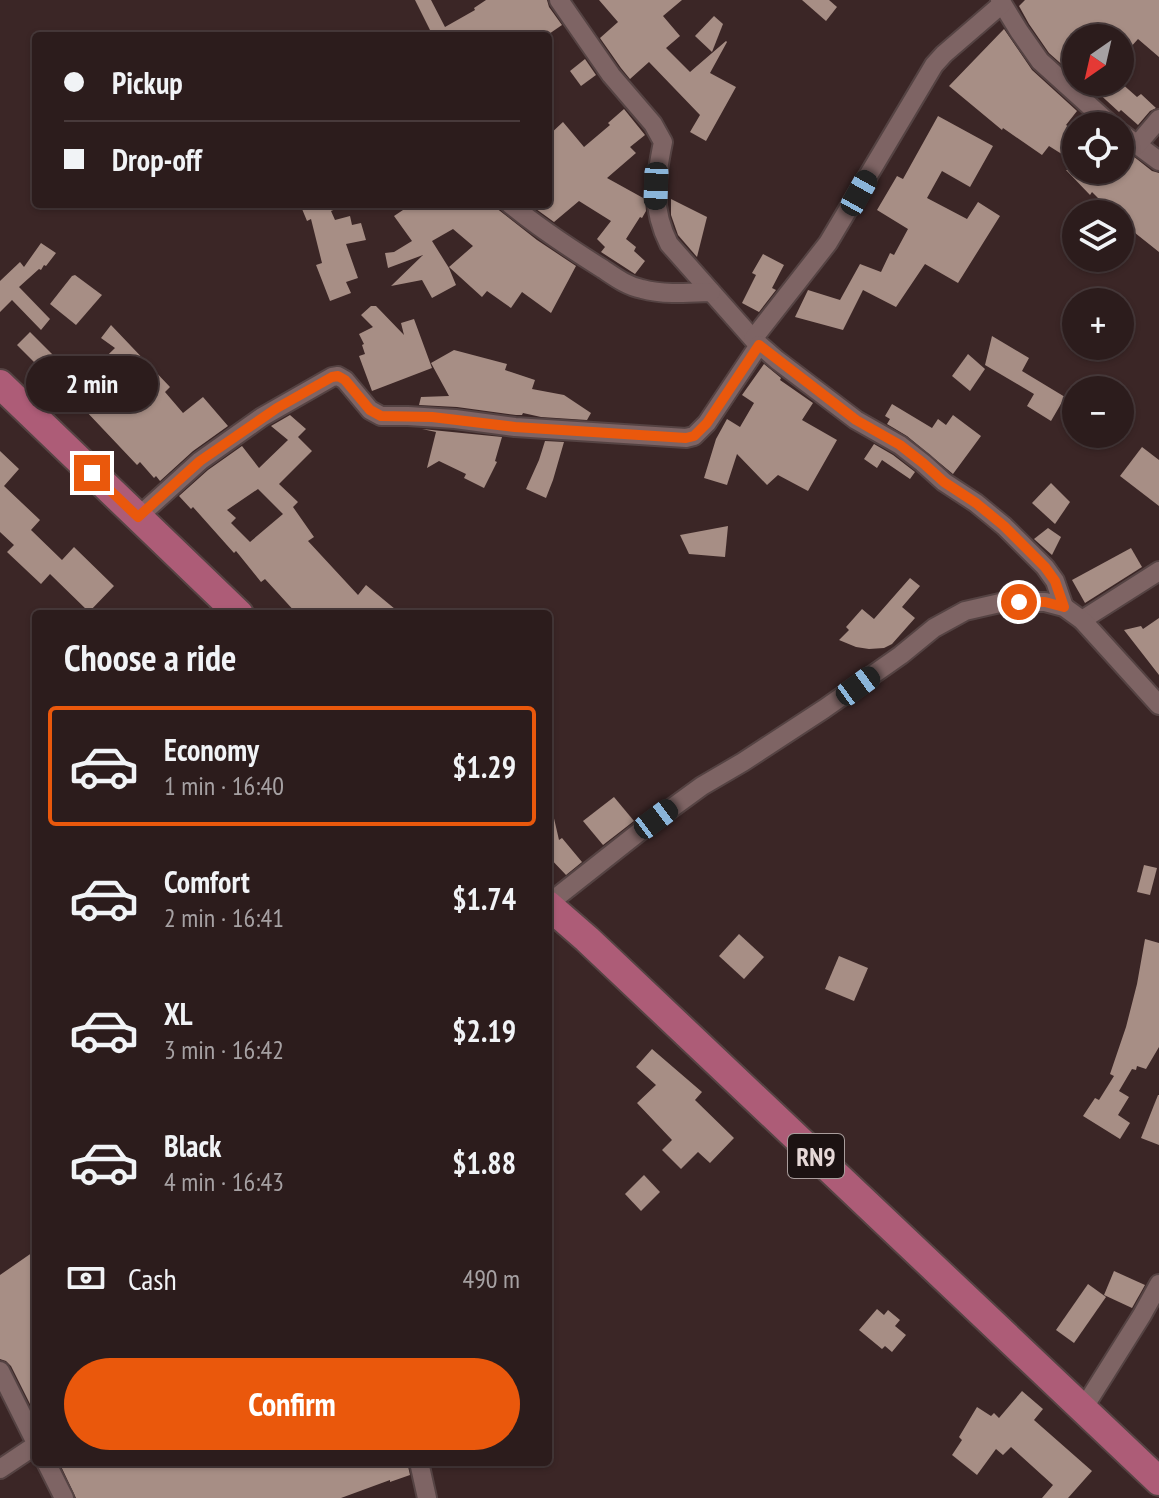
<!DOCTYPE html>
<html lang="en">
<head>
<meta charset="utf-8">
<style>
	:root { --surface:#2c1c1c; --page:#342525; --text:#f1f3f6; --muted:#a6a1a3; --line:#483a3b; --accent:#ea580c }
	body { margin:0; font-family:"PT Sans Narrow",sans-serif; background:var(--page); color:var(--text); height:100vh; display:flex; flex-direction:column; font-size:30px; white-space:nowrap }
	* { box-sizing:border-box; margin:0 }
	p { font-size:26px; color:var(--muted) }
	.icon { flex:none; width:44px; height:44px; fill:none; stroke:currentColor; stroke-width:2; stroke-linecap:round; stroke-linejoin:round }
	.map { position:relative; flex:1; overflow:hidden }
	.sheet { position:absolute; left:32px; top:610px; width:520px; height:856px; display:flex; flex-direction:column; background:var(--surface); border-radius:8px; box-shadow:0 2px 6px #0004,0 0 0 2px var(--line) }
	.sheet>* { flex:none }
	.guide { position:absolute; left:32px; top:32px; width:520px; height:176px; border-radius:8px; box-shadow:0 2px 6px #0004,0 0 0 2px var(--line); display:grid; align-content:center; height:176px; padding:0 32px; background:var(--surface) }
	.needle { width:52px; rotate:214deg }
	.controls { position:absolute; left:1062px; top:24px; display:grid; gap:16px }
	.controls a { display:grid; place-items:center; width:72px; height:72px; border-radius:50%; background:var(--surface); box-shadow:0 2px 6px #0004,0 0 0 2px var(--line); font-size:40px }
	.end { position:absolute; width:36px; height:36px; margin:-18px; border:10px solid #ea580c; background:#fff; box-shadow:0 0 0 4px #fff }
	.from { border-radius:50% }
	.bubble { position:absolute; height:56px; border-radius:28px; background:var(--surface); box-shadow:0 2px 6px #0004,0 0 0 2px var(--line); font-size:26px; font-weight:700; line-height:56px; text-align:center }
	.car { position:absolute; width:24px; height:48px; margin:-24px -12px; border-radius:10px; box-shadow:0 0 6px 2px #0007; background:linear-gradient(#222 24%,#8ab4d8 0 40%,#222 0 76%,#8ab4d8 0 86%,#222 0) }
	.guide b { display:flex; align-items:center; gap:28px; height:76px; font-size:30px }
	.guide b+b { border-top:2px solid var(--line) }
	.guide i { width:20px; height:20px; background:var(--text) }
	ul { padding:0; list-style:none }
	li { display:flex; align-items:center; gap:24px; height:120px; margin:0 16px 12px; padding:0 16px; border:4px solid transparent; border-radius:8px }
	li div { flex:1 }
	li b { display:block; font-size:30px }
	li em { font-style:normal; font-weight:700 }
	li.current { border-color:var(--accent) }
	li>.icon { width:72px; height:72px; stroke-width:1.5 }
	h2 { padding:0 32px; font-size:36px; line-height:96px }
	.pay { display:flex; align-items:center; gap:20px; height:88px; padding:0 32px; font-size:30px }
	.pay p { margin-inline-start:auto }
	.button { display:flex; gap:16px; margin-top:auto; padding:16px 32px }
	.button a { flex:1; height:92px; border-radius:48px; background:var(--accent); color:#fff; font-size:32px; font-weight:700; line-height:92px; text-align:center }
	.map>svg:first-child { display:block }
</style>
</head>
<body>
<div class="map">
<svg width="1159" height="1498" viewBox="0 0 1159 1498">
	<rect width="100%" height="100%" fill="#3b2626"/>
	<!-- building -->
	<g fill="#a78e85" fill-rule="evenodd">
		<path d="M 415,0 L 431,0 L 445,27 L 475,10 L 474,8 L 486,0 L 547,0 L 549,7 L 562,25 L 546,36 L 427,36 L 432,34 Z"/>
		<path d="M 599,0 L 682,0 L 663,16 L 680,36 L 666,48 L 690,72 L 726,41 L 727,42 L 710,73 L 736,87 L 706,141 L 690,132 L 700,115 L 649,62 L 630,79 L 621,68 L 600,38 L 618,22 Z"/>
		<path d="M 802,0 L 829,0 L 837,7 L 826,21 Z"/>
		<path d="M 1025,0 L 1159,0 L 1159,57 L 1138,39 L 1120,59 L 1120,38 L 1076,38 L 1076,77 L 1049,53 L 1029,24 L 1019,6 Z"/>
		<path d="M 714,16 L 723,24 L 712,52 L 695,36 Z"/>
		<path d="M 1004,29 L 1032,70 L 1077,111 L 1066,125 L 1076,131 L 1076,163 L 1049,146 L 1042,155 L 1003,128 L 1002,130 L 949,86 Z"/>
		<path d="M 585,59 L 596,75 L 581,86 L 570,71 Z"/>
		<path d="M 1081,82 L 1120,82 L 1137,97 L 1141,94 L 1156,108 L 1150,111 L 1138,125 L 1121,110 L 1119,112 L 1094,89 L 1092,92 Z"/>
		<path d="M 624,109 L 645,135 L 630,147 L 636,153 L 607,178 L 645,199 L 646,211 L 642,218 L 640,217 L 626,239 L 636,247 L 634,251 L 645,261 L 635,274 L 601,252 L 605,247 L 597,239 L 611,221 L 579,201 L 554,222 L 536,209 L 541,204 L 548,204 L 548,136 L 563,122 L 584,147 L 610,125 L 608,123 Z"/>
		<path d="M 938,116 L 993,146 L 970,187 L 942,171 L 927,198 L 967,219 L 978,202 L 1000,216 L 958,283 L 925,264 L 896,307 L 863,290 L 843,330 L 795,317 L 808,290 L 840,300 L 860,264 L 881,272 L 890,253 L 894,255 L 908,229 L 877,210 L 897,176 L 903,179 Z"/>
		<path d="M 1133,156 L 1152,171 L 1159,173 L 1159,252 L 1120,221 L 1120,214 L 1114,214 L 1092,192 L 1090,195 L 1066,170 L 1120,170 Z"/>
		<path d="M 671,199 L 707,217 L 697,257 L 678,235 L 671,215 Z"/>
		<path d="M 300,204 L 347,204 L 331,211 L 335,220 L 350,216 L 352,225 L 361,223 L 366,240 L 346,244 L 358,278 L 346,282 L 351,293 L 330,301 L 316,265 L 322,263 L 311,219 L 307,221 Z"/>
		<path d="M 412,204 L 491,204 L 537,240 L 576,266 L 551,313 L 522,292 L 511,308 L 487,291 L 482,297 L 449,267 L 473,246 L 453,229 L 432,241 L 449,268 L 456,285 L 432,298 L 422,280 L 391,286 L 423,255 L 388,268 L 385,253 L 394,252 L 412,241 L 394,216 Z"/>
		<path d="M 41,243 L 56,253 L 46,266 L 44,265 L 41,270 L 39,269 L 19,287 L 50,319 L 41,330 L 12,300 L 0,312 L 0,281 L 20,262 L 24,267 Z"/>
		<path d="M 763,254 L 784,265 L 772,288 L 776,290 L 759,312 L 742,303 L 756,275 L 752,273 Z"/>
		<path d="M 75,275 L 102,295 L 76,325 L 50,304 L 72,276 Z"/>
		<path d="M 371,306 L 376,306 L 404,335 L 401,323 L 414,319 L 432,368 L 372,391 L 359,356 L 365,354 L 362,345 L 364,344 L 359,334 L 373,327 L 361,315 Z"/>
		<path d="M 111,325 L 170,387 L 165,392 L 183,413 L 203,397 L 228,426 L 193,451 L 160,481 L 156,476 L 154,478 L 140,462 L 137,465 L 67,391 L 65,393 L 17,345 L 30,332 L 80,382 L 115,348 L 101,338 ZM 128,369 L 148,390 L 124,414 L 104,392 Z"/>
		<path d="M 992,336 L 1029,358 L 1022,371 L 1065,397 L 1051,421 L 1027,406 L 1034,394 L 985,365 Z"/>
		<path d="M 454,350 L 507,364 L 505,370 L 535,380 L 532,389 L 564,395 L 591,413 L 587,420 L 541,417 L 523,413 L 522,415 L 516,415 L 457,407 L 419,405 L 421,397 L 449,396 L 431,363 Z"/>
		<path d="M 968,354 L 985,369 L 970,391 L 952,376 Z"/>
		<path d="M 764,364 L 781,378 L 780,380 L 813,403 L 802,420 L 837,440 L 808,491 L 778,475 L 767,485 L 737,454 L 727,485 L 704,478 L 716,439 L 727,419 L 740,427 L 754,403 L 742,395 Z"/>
		<path d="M 892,404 L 932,428 L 938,419 L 946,425 L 953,415 L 981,436 L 953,474 L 907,436 L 887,424 L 890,419 L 885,416 Z"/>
		<path d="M 290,415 L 306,429 L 298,437 L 312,451 L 279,484 L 298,502 L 293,507 L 314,537 L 308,541 L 358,595 L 366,585 L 401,614 L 297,614 L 265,579 L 261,582 L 236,551 L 234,553 L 193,507 L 191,509 L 179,496 L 208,470 L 242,446 L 259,468 L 288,440 L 271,426 ZM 258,489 L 283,514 L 250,542 L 231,523 L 236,518 L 227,510 Z"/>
		<path d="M 422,429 L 502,437 L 495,461 L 497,462 L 484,488 L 464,478 L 466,474 L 439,461 L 427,468 L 436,432 Z"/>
		<path d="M 545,441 L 564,442 L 553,480 L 546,498 L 526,489 L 539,460 Z"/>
		<path d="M 874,444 L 893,455 L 915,472 L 910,479 L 882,460 L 877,468 L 864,459 Z"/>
		<path d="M 1142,447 L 1159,460 L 1159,506 L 1120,476 Z"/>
		<path d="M 0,451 L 19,469 L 4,486 L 40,520 L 31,530 L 62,560 L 74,547 L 114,586 L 89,612 L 50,574 L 41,584 L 7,552 L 14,545 L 0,532 Z"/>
		<path d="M 1051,483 L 1070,502 L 1055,524 L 1032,503 Z"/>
		<path d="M 728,526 L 725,557 L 689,554 L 680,535 Z"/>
		<path d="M 1048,528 L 1061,537 L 1052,555 L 1034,539 Z"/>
		<path d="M 1131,548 L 1142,567 L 1085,603 L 1072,580 Z"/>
		<path d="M 910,578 L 920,586 L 902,607 L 915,618 L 892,644 L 884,648 L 869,649 L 856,647 L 839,640 L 849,630 L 846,627 L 862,609 L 874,619 Z"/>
		<path d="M 1159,618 L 1159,675 L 1124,630 L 1141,626 L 1143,629 Z"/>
		<path d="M 614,797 L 634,821 L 603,845 L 583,821 Z"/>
		<path d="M 553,814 L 559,840 L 562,838 L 582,862 L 566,875 L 548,856 L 548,815 Z"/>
		<path d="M 1144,865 L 1157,868 L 1150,895 L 1137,892 Z"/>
		<path d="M 739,934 L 764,957 L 744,979 L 719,956 Z"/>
		<path d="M 1145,939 L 1159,943 L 1159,1047 L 1146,1069 L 1137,1066 L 1136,1070 L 1132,1069 L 1119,1091 L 1129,1097 L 1118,1115 L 1130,1123 L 1120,1139 L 1083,1116 L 1095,1098 L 1099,1100 L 1114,1076 L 1110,1074 L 1126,1027 L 1137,984 Z"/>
		<path d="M 839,956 L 868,968 L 854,1001 L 825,989 Z"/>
		<path d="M 652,1049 L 702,1092 L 695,1100 L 734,1138 L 710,1163 L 698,1152 L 681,1169 L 662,1150 L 672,1140 L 637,1103 L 656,1085 L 636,1067 Z"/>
		<path d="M 1158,1095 L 1159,1095 L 1159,1145 L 1141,1138 Z"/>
		<path d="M 644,1175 L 660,1192 L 641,1211 L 625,1194 Z"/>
		<path d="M 36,1250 L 36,1416 L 11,1366 L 6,1361 L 0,1359 L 0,1275 Z"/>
		<path d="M 1114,1271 L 1145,1285 L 1132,1308 L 1104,1295 Z"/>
		<path d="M 1088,1284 L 1106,1297 L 1074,1343 L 1056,1330 Z"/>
		<path d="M 877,1309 L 884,1315 L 888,1310 L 900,1320 L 895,1326 L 906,1335 L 892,1352 L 885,1346 L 882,1349 L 859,1330 Z"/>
		<path d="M 1022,1391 L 1043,1409 L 1034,1420 L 1092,1471 L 1068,1498 L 1042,1498 L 1053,1485 L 1011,1447 L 1003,1455 L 996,1449 L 977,1475 L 952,1455 L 962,1440 L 959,1437 L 977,1407 L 991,1416 L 994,1413 L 999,1418 Z"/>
		<path d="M 59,1462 L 407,1462 L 410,1475 L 390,1482 L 390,1480 L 341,1498 L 76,1498 Z"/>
	</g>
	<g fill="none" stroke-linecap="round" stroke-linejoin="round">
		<!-- minor casing -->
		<g stroke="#554343" stroke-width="22">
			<g id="minor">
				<path d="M 559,0 L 611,75 L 653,124 L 663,142 C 655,181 651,208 669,244 L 753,339 L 777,360 L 856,420 L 900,445 L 923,463 L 944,482 L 976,503 L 1004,526 L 1045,567 L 1055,581 L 1064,607"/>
				<path d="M 1000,0 L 1019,31 L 1040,61 L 1112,126"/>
				<path d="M 1120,132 L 1159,161"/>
				<path d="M 1137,145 L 1159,119"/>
				<path d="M 510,204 C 539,228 571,249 603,269 C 615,277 627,286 642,289 C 664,295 688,293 711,292"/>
				<path d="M 753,339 L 828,243 L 934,65 L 944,54 L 1002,4"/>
				<path d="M 138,517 L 200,461 L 262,417 L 332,377 L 338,376 L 345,380 L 370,410 L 381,416 L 408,416 L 455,419 L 515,427 L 686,438 L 694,436 L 707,423 L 759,345"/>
				<path d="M 1082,620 L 1159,571"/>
				<path d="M 548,904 L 643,829 L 702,786 L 743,762 L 824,709 L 901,655 L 934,628 L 965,611 L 1000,603 L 1019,602 L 1045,602 L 1064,607 L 1082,620 L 1159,705"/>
				<path d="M 0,1371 L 36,1443"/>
				<path d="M 1083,1409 L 1142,1315 L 1159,1284"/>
				<path d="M 46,1462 L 64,1498"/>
				<path d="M 419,1462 L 427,1498"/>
				<path d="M 0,1469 L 36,1445"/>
			</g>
		</g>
		<!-- primary casing -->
		<g stroke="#554343" stroke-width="32">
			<g id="primary">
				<path d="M 0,384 L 239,614"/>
				<path d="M 548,905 L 587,939 L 1159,1481"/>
			</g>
		</g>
		<!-- minor -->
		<use href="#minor" stroke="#7e6464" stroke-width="18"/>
		<!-- primary -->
		<use href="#primary" stroke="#ad5c77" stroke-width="28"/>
	</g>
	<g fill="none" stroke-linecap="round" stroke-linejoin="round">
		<!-- route -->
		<path stroke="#ea580c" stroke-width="10" d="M 92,473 L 138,517 L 200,461 L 277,408 L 332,377 L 338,376 L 345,380 L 370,410 L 381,416 L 432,417 L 515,427 L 686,438 L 694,436 L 707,423 L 759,345 L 856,420 L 900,445 L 923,463 L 944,482 L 976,503 L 1004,526 L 1045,567 L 1055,581 L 1064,607 L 1045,602 L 1019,602"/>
	</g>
	<g text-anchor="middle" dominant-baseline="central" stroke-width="8" stroke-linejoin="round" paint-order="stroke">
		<!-- shield labels -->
		<rect fill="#1c1212" stroke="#a99d9c" stroke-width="2" x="788" y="1134" width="56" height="44" rx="6"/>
		<g font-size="26" font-weight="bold" fill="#e6d8d7">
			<text x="816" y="1156">RN9</text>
		</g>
	</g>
</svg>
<div class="controls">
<a><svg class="needle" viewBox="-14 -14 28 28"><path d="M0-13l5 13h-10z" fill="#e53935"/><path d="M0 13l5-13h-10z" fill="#a6a1a3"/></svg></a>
<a><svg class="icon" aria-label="locate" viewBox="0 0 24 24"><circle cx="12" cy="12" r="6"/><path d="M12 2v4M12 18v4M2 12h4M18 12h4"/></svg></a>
<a><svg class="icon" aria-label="layers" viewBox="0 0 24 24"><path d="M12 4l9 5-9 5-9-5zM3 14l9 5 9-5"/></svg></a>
<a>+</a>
<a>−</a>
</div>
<i class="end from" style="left:1019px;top:602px"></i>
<i class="end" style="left:92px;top:473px"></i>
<div class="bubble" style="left:26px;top:356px;width:132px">2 min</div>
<i class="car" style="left:656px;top:186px;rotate:182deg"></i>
<i class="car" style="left:859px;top:193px;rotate:29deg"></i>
<i class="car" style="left:858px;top:686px;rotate:54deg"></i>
<i class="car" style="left:656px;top:819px;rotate:53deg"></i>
<div class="guide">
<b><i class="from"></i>Pickup</b>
<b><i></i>Drop-off</b>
</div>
<section class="sheet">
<h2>Choose a ride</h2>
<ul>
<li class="current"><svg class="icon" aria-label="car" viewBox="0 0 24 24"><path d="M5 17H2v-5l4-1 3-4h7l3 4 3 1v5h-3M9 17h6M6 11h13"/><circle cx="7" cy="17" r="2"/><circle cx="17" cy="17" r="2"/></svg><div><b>Economy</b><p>1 min · 16:40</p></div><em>$1.29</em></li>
<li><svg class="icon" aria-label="car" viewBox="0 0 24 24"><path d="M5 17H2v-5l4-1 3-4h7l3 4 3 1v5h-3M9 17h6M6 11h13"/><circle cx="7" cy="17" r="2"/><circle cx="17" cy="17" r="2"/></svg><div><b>Comfort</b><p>2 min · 16:41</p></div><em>$1.74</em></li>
<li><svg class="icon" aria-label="car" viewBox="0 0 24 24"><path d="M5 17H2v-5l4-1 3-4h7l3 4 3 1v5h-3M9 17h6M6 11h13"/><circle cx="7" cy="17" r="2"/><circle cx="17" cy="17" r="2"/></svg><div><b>XL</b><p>3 min · 16:42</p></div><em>$2.19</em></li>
<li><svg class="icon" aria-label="car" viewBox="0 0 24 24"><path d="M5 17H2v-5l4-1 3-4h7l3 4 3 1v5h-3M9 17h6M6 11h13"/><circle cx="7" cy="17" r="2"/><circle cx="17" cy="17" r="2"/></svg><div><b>Black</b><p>4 min · 16:43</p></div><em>$1.88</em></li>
</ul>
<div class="pay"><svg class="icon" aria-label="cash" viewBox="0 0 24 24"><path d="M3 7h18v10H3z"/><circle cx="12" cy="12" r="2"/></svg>Cash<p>490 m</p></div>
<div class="button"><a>Confirm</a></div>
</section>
</div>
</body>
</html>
